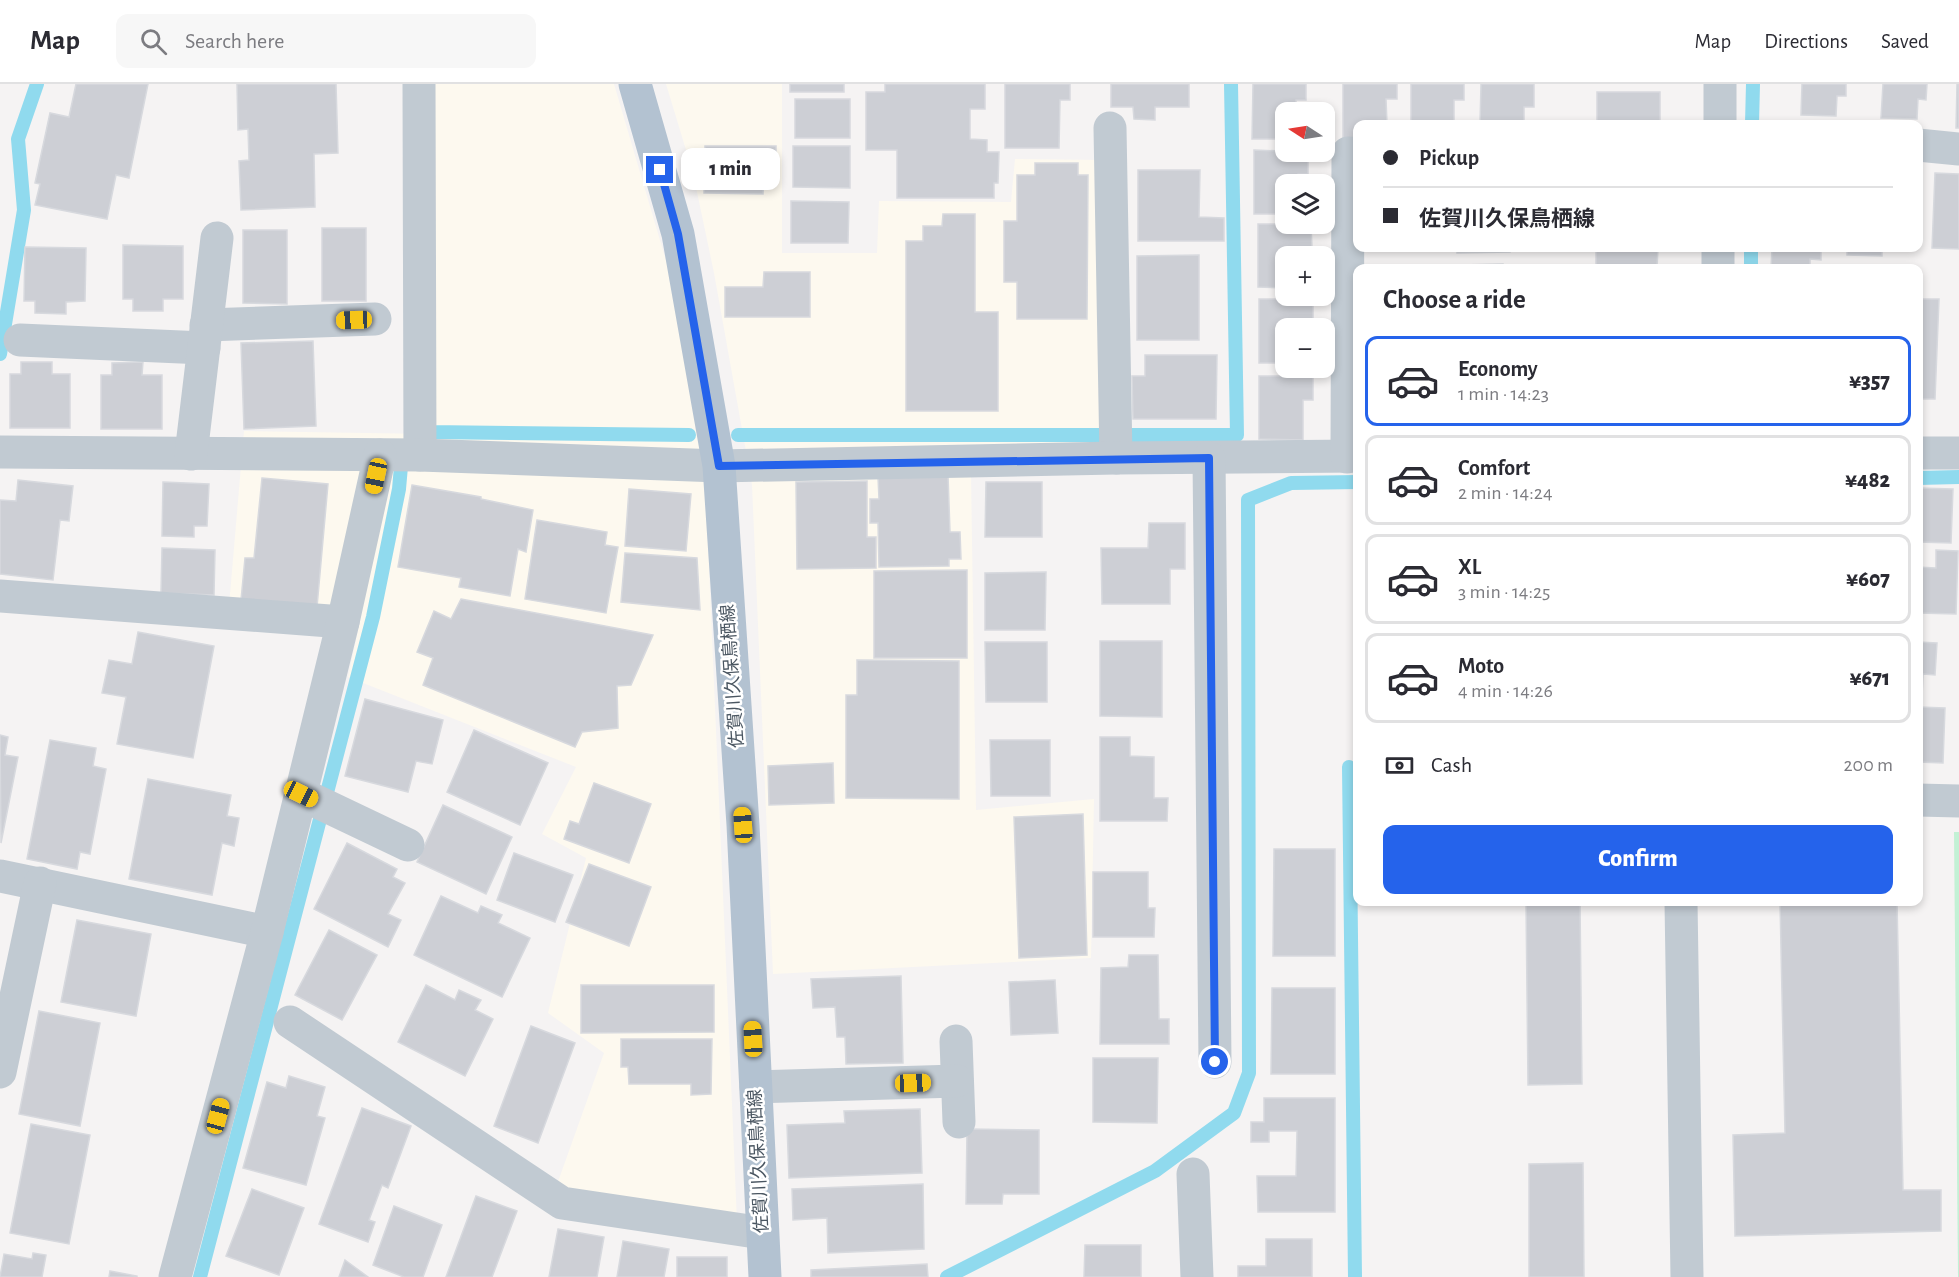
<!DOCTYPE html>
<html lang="en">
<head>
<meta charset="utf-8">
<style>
	:root { --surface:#fff; --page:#f7f7f7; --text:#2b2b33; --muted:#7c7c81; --line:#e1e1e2; --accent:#2563eb }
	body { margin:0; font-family:"Alegreya Sans","Noto Sans JP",sans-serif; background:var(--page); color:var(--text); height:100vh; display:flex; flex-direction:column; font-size:22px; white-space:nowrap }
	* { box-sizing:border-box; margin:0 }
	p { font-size:20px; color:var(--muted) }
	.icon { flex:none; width:33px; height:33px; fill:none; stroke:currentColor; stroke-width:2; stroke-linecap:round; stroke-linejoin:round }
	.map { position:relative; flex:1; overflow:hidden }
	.details { position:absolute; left:1353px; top:180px; width:570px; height:642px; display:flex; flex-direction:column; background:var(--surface); border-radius:12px; box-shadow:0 3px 9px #0003 }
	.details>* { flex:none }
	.top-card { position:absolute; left:1353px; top:36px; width:570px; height:132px; border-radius:12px; box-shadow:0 3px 9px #0003; display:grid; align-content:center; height:132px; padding:0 30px; background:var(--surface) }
	.needle { width:39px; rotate:282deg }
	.buttons { position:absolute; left:1275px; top:18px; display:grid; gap:12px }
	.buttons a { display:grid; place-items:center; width:60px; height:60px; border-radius:12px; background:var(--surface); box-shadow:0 3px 9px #0003; font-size:30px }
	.end { position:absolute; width:27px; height:27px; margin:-14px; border:8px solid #2563eb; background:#fff; box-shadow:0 0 0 3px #fff }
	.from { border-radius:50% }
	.bubble { position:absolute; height:42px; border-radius:12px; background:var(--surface); box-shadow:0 3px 9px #0003; font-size:20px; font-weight:800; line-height:42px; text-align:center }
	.car { position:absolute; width:18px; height:36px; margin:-18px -9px; border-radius:8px; box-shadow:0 0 4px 2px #0007; background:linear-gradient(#f5c518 24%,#345 0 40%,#f5c518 0 76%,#345 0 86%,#f5c518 0) }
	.top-card b { display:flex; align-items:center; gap:21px; height:57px; font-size:22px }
	.top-card b+b { border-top:2px solid var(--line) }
	.top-card i { width:15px; height:15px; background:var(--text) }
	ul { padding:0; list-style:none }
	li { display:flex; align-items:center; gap:18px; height:90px; margin:0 12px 9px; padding:0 18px; border:3px solid var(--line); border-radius:12px }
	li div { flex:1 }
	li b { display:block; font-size:22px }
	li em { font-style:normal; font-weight:800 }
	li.selected { border-color:var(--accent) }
	li>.icon { width:54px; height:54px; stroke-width:1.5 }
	h2 { padding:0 30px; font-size:27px; line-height:72px }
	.pay { display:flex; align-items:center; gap:15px; height:66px; padding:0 30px; font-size:22px }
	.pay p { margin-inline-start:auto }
	.primary-button { display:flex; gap:12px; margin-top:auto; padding:12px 30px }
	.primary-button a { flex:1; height:69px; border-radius:12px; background:var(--accent); color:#fff; font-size:24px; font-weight:800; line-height:69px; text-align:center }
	header { display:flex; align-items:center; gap:36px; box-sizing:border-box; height:84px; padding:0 30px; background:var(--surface); border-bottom:2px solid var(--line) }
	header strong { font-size:28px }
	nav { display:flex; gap:33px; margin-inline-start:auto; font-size:21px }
	.search { width:420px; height:54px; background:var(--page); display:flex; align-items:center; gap:15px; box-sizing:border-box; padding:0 21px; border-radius:12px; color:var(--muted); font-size:22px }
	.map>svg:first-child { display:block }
</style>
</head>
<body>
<header>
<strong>Map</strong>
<div class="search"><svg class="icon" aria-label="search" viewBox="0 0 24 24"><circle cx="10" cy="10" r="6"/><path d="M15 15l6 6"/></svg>Search here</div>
<nav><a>Map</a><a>Directions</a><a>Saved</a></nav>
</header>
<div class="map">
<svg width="1959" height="1193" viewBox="0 0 1959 1193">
	<rect width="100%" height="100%" fill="#f5f3f3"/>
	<!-- commercial -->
	<g fill="#fdf9ef">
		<path d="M 430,0 L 614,0 L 672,197 L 698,338 L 706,412 L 737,1138 L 555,1106 L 604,969 L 548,929 L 586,774 L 542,750 L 576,683 L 348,593 L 361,533 L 229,522 L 244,347 L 430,350 Z"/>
		<path d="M 666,0 L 782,0 L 782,169 L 877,169 L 879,117 L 1011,118 L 1015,75 L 1105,76 L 1102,388 L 971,389 L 976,726 L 1094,715 L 1091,874 L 773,890 L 752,401 L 714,189 L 693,89 Z"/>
	</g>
	<!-- green -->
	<path fill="#c3f1d5" d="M 1954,748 L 1959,748 L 1959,1193 L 1958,1193 Z"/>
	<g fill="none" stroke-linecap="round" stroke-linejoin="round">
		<!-- stream -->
		<g stroke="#90daee" stroke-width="14">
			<path d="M 1752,40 L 1753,0"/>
			<path d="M 1751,184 L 1751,164"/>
			<path d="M 0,270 L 24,126 L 18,55 L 37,0"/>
			<path d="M 419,345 L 429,348 L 689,351"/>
			<path d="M 738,351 L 1237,351 L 1231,0"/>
			<path d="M 1918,394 L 1959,393"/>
			<path d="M 1349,683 L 1355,1193"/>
			<path d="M 200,1193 L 373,533 L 399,405 L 402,371"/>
			<path d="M 947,1193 L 1155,1087 L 1234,1029 L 1249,989 L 1248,416 L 1291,399 L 1358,398"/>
		</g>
	</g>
	<!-- building -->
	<g fill="#cdcfd5" stroke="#d7d9de" stroke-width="1.5">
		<path d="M 76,0 L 148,0 L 129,94 L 116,91 L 107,135 L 35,121 L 40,100 L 35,99 L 50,29 L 69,33 Z"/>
		<path d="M 237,0 L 336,0 L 338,69 L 314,70 L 315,123 L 241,126 L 239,77 L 249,76 L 248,45 L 238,46 Z"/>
		<rect x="790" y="0" width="54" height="8"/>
		<path d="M 885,0 L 985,0 L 985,25 L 970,25 L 970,55 L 987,56 L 987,68 L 999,68 L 998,99 L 994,99 L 994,114 L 897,114 L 897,66 L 866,66 L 866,8 L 885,8 Z"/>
		<path d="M 1005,0 L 1070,0 L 1070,16 L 1060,16 L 1059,64 L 1005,64 Z"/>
		<path d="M 1111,0 L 1189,0 L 1189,23 L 1155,23 L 1155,36 L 1134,35 L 1133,23 L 1111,23 Z"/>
		<path d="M 1253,0 L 1306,0 L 1306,16 L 1296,16 L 1296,28 L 1286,28 L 1286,55 L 1252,55 Z"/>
		<path d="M 1343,0 L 1397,0 L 1397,15 L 1386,15 L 1387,40 L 1358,40 L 1358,54 L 1343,54 Z"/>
		<path d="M 1411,0 L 1464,0 L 1464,16 L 1454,16 L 1454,40 L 1411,40 Z"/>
		<path d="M 1481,0 L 1534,0 L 1534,23 L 1524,23 L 1524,40 L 1480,40 Z"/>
		<path d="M 1802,0 L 1846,0 L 1846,12 L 1837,12 L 1836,32 L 1801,31 Z"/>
		<path d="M 1883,0 L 1927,0 L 1926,16 L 1918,15 L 1917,35 L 1881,34 Z"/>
		<path d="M 1957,0 L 1959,0 L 1959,44 L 1956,44 Z"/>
		<rect x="1597" y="8" width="63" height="32"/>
		<rect x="795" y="15" width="55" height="39"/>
		<path d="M 705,62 L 776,62 L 776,91 L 764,92 L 763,110 L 704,109 Z"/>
		<path d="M 793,62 L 850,62 L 850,104 L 793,103 Z"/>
		<path d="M 1254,66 L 1308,68 L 1308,90 L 1298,90 L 1298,100 L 1286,100 L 1286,130 L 1254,130 Z"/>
		<path d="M 1035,79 L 1078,79 L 1078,91 L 1088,91 L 1087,235 L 1017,235 L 1017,198 L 1004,198 L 1004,137 L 1017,137 L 1017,91 L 1035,91 Z"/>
		<path d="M 1138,86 L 1200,86 L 1199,133 L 1224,134 L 1224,157 L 1138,157 Z"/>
		<path d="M 1935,89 L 1959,90 L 1959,165 L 1932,164 Z"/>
		<path d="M 791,117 L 849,118 L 848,159 L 791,159 Z"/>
		<path d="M 943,130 L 975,130 L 975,228 L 998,228 L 998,327 L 906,327 L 906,157 L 923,157 L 923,142 L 942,142 Z"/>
		<path d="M 1258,140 L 1311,140 L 1312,164 L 1301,164 L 1301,172 L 1286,172 L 1286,204 L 1258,203 Z"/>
		<rect x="322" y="144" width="44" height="73"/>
		<path d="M 243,146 L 287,146 L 287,220 L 243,219 Z"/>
		<path d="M 123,161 L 183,162 L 183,215 L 163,215 L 163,227 L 133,227 L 133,215 L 123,215 Z"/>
		<path d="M 25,163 L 86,164 L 85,217 L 66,218 L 66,230 L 35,229 L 35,217 L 24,217 Z"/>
		<path d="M 1457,164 L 1510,164 L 1510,168 L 1457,169 Z"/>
		<path d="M 1596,164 L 1658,164 L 1657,184 L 1596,184 Z"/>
		<path d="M 1772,164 L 1821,164 L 1821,176 L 1810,175 L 1810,184 L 1771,184 Z"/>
		<path d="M 1847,164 L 1882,164 L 1882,172 L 1847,171 Z"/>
		<path d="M 1199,171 L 1199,256 L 1137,256 L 1137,172 Z"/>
		<path d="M 1503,180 L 1503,184 L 1460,184 L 1460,181 Z"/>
		<path d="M 764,188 L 810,188 L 810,233 L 725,233 L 725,203 L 763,203 Z"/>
		<path d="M 1259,215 L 1313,215 L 1313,239 L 1303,239 L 1303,244 L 1286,244 L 1286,279 L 1259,279 Z"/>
		<path d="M 1918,215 L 1939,215 L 1935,315 L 1918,315 Z"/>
		<path d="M 313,257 L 316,342 L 244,345 L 241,259 Z"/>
		<path d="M 1145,271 L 1217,271 L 1216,335 L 1133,335 L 1132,292 L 1145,292 Z"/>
		<path d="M 21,278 L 52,278 L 52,290 L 70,290 L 70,344 L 10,344 L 10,290 L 21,290 Z"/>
		<path d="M 143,278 L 142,291 L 162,291 L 162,345 L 101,345 L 101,291 L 112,291 L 112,279 Z"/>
		<path d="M 1259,292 L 1313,292 L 1313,316 L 1303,316 L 1303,356 L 1259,355 Z"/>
		<path d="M 948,391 L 950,448 L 960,448 L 961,475 L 949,475 L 949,482 L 879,483 L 878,439 L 870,439 L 870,415 L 879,415 L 878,393 Z"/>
		<path d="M 262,394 L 328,400 L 317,523 L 241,516 L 245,474 L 254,474 Z"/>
		<path d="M 18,396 L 73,402 L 69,437 L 60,436 L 53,496 L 0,490 L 0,416 L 16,417 Z"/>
		<path d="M 867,397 L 867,453 L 876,453 L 876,484 L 797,485 L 796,398 Z"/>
		<path d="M 163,398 L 209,400 L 207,442 L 194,442 L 194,453 L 162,452 Z"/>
		<path d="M 986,398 L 1042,398 L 1042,453 L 985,453 Z"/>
		<path d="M 412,401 L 481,413 L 481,415 L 533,426 L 526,468 L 518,465 L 510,512 L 459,503 L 461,494 L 398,483 Z"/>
		<path d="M 1918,404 L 1953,405 L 1951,459 L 1918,458 Z"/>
		<path d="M 629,405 L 691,410 L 686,467 L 625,462 Z"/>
		<path d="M 537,436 L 607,448 L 605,461 L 618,463 L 606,529 L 525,515 Z"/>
		<path d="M 1149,439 L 1185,439 L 1185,485 L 1170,485 L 1170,520 L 1102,520 L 1101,464 L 1148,464 Z"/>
		<path d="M 162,464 L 215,466 L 214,511 L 161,509 Z"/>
		<path d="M 1936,466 L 1958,467 L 1956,530 L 1918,529 L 1918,483 L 1936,484 Z"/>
		<path d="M 625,469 L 697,474 L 700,526 L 621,518 Z"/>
		<path d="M 967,486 L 967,574 L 874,574 L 874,487 Z"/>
		<path d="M 1046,488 L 1045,546 L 985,546 L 985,489 Z"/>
		<path d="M 461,515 L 653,551 L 631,601 L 617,602 L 618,644 L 582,648 L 575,663 L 423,601 L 433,574 L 417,568 L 434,527 L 451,535 Z"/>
		<path d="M 138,548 L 214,562 L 193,674 L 117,660 L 126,613 L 102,609 L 109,576 L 132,580 Z"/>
		<path d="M 1100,557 L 1162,557 L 1162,633 L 1100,632 Z"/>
		<path d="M 985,558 L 1047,558 L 1047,618 L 986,618 Z"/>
		<path d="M 1918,558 L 1937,559 L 1935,591 L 1923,590 L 1922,613 L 1918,613 Z"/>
		<path d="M 857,576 L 959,577 L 959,715 L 846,714 L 846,611 L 857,611 Z"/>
		<path d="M 365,615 L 443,636 L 432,680 L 416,677 L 408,708 L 345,692 Z"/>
		<path d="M 1918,623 L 1945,624 L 1943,679 L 1918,678 Z"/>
		<path d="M 474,646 L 548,679 L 520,741 L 447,708 Z"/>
		<path d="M 0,651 L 8,653 L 5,671 L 18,673 L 1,759 Z"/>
		<path d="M 1100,653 L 1130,653 L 1130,672 L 1154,673 L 1154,714 L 1168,714 L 1167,737 L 1100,737 Z"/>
		<path d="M 50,656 L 96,664 L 93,682 L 106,685 L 90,770 L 80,768 L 77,785 L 27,775 Z"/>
		<path d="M 990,656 L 1050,656 L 1050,712 L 991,712 Z"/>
		<path d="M 833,679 L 834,719 L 769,721 L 768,682 Z"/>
		<path d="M 148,695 L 231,711 L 227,732 L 239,734 L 234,762 L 222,759 L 212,811 L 129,795 Z"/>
		<path d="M 594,699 L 651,720 L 629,779 L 564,755 L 570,737 L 579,740 Z"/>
		<path d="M 443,721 L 512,753 L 486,810 L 417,778 Z"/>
		<path d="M 1083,730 L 1087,871 L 1019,874 L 1014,733 Z"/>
		<path d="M 347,759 L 397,785 L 393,793 L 405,799 L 388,830 L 401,836 L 388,863 L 314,825 Z"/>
		<path d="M 1274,765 L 1335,765 L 1335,872 L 1273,872 Z"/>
		<path d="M 514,769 L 573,791 L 555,838 L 497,816 Z"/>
		<path d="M 589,780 L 651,803 L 629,862 L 566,838 Z"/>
		<path d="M 1093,788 L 1148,788 L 1148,824 L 1155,824 L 1154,853 L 1093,853 Z"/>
		<path d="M 441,812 L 478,829 L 481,822 L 502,831 L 498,839 L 530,854 L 502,913 L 414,871 Z"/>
		<path d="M 1526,818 L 1580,818 L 1582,1000 L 1528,1001 Z"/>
		<path d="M 1780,818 L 1897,818 L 1903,1106 L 1941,1106 L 1941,1147 L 1735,1152 L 1733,1051 L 1785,1049 Z"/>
		<path d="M 77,836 L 151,850 L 136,932 L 61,918 Z"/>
		<path d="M 329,846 L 377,871 L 342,936 L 295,911 Z"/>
		<path d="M 1129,871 L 1158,871 L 1159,935 L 1169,935 L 1169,960 L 1100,960 L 1101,884 L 1128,883 Z"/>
		<path d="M 901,892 L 903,979 L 846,980 L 845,953 L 837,953 L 835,923 L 813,924 L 811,895 Z"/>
		<path d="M 1055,896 L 1058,949 L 1011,951 L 1009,898 Z"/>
		<path d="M 426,901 L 455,916 L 459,906 L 481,916 L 475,926 L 493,935 L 465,992 L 398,958 Z"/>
		<path d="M 581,901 L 714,901 L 714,948 L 581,949 Z"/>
		<path d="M 1272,904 L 1335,904 L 1335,990 L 1271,990 Z"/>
		<path d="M 39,927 L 100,939 L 80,1042 L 19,1030 Z"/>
		<path d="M 531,942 L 575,959 L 538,1059 L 494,1042 Z"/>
		<path d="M 621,955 L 712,955 L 711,1010 L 691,1011 L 691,1000 L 629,1000 L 628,983 L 621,983 Z"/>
		<path d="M 1093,974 L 1158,974 L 1157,1039 L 1093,1038 Z"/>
		<path d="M 289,992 L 325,1003 L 317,1032 L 325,1034 L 306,1101 L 243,1084 L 267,998 L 286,1004 Z"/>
		<path d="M 1264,1014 L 1335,1014 L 1335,1128 L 1258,1128 L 1257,1092 L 1296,1092 L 1297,1047 L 1269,1047 L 1269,1058 L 1251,1058 L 1251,1038 L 1264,1038 Z"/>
		<path d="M 362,1024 L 411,1042 L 388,1104 L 382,1101 L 369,1136 L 375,1138 L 368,1158 L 319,1140 Z"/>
		<path d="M 920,1025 L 922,1089 L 789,1094 L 787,1041 L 845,1039 L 844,1027 Z"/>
		<path d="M 31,1040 L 90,1051 L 69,1160 L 10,1149 Z"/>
		<path d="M 967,1045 L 1039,1046 L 1039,1110 L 1003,1110 L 1002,1120 L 966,1120 Z"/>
		<path d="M 1583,1079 L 1584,1193 L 1529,1193 L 1529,1080 Z"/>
		<path d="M 923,1100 L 924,1165 L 828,1169 L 827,1134 L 793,1136 L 792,1105 Z"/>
		<path d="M 252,1105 L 304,1124 L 279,1191 L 226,1172 Z"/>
		<path d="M 476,1112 L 517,1127 L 492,1193 L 446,1193 Z"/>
		<path d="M 394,1122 L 442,1141 L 423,1193 L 404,1193 L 373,1181 Z"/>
		<path d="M 558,1145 L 604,1153 L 597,1193 L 549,1193 Z"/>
		<path d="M 1266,1155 L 1312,1155 L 1312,1193 L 1238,1193 L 1238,1182 L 1266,1182 Z"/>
		<path d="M 623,1157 L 669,1165 L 664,1193 L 617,1193 Z"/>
		<path d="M 1085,1161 L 1141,1161 L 1141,1193 L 1084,1193 Z"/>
		<path d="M 33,1169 L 46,1171 L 42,1193 L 0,1193 L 4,1170 L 32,1175 Z"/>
		<rect x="677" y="1173" width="50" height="20"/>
		<path d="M 345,1176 L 368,1193 L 339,1193 Z"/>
		<path d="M 927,1180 L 928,1193 L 811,1193 L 811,1186 Z"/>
		<path d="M 110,1187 L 137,1192 L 137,1193 L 109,1193 Z"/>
	</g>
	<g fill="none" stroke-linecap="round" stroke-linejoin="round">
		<!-- minor -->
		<g stroke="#c1cad2" stroke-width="33">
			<path d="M 419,0 L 420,371"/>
			<path d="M 1720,40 L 1720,0"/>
			<path d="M 1110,44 L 1116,374"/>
			<path d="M 1918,61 L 1959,65"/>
			<path d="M 1718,184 L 1718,164"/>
			<path d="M 206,241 L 375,235"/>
			<path d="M 20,256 L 204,264"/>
			<path d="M 0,368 L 420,371 L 719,382 L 1116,374 L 1358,372"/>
			<path d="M 1918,369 L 1959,369"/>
			<path d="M 191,370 L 217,154"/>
			<path d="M 1347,373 L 1348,69 L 1358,70"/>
			<path d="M 1209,374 L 1215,978"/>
			<path d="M 0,512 L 343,538"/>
			<path d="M 301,710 L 408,761"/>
			<path d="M 1918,716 L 1959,717"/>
			<path d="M 0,792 L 267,848"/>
			<path d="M 1681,818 L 1687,1193"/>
			<path d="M 290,938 L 562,1119 L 762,1149"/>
			<path d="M 956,957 L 959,1038"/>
			<path d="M 0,988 L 40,799"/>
			<path d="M 756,1003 L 957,997"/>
			<path d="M 1193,1090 L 1197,1193"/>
			<path d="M 175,1193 L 267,848 L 343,538 L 380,371"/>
		</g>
		<!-- major -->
		<path stroke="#b3c2d1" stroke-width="33" d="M 635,0 L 678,150 L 719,382 L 743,741 L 765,1193"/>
	</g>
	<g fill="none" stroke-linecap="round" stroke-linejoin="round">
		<!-- route -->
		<path stroke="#2563eb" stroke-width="8" d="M 660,86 L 678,150 L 719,382 L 1209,374 L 1215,978"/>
	</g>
	<g text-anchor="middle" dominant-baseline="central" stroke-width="5" stroke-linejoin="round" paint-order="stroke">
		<!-- street labels -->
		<g font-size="18" fill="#4a5661" stroke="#fff">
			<text transform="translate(733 592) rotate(-94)">佐賀川久保鳥栖線</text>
			<text transform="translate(759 1077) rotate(-93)">佐賀川久保鳥栖線</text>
		</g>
	</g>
</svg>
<div class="buttons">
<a><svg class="needle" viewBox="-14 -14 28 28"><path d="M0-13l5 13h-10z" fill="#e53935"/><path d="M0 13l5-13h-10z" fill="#7c7c81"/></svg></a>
<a><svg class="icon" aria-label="layers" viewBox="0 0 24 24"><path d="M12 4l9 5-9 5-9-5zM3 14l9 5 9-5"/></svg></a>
<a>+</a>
<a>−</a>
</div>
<i class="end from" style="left:1215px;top:978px"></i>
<i class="end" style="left:660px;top:86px"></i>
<div class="bubble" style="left:681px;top:64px;width:99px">1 min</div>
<i class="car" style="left:354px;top:236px;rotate:268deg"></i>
<i class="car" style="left:376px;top:392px;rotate:192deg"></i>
<i class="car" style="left:301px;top:710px;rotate:116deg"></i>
<i class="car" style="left:743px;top:741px;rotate:356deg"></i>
<i class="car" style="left:753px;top:955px;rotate:357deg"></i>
<i class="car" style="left:913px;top:999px;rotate:88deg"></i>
<i class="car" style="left:218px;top:1032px;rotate:15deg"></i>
<div class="top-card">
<b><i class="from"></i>Pickup</b>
<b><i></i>佐賀川久保鳥栖線</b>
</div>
<section class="details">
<h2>Choose a ride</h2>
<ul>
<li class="selected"><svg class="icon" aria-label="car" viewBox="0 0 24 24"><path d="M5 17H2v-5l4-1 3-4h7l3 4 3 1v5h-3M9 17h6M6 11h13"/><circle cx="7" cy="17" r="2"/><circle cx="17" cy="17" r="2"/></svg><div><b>Economy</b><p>1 min · 14:23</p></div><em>¥357</em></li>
<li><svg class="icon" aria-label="car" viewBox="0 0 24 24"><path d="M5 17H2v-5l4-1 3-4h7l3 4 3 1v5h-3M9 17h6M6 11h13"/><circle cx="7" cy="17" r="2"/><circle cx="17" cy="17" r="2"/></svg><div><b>Comfort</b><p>2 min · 14:24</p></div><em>¥482</em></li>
<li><svg class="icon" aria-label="car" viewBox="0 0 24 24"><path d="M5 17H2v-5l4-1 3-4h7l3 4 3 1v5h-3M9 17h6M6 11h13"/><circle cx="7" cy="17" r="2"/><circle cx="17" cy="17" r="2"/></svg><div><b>XL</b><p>3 min · 14:25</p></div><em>¥607</em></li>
<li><svg class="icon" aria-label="car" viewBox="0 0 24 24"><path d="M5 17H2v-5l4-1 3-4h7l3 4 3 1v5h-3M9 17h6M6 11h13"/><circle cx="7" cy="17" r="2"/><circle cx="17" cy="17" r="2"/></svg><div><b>Moto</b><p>4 min · 14:26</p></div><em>¥671</em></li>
</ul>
<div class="pay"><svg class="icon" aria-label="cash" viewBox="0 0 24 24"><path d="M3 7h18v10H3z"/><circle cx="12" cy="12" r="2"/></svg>Cash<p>200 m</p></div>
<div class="primary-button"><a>Confirm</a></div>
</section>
</div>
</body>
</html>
